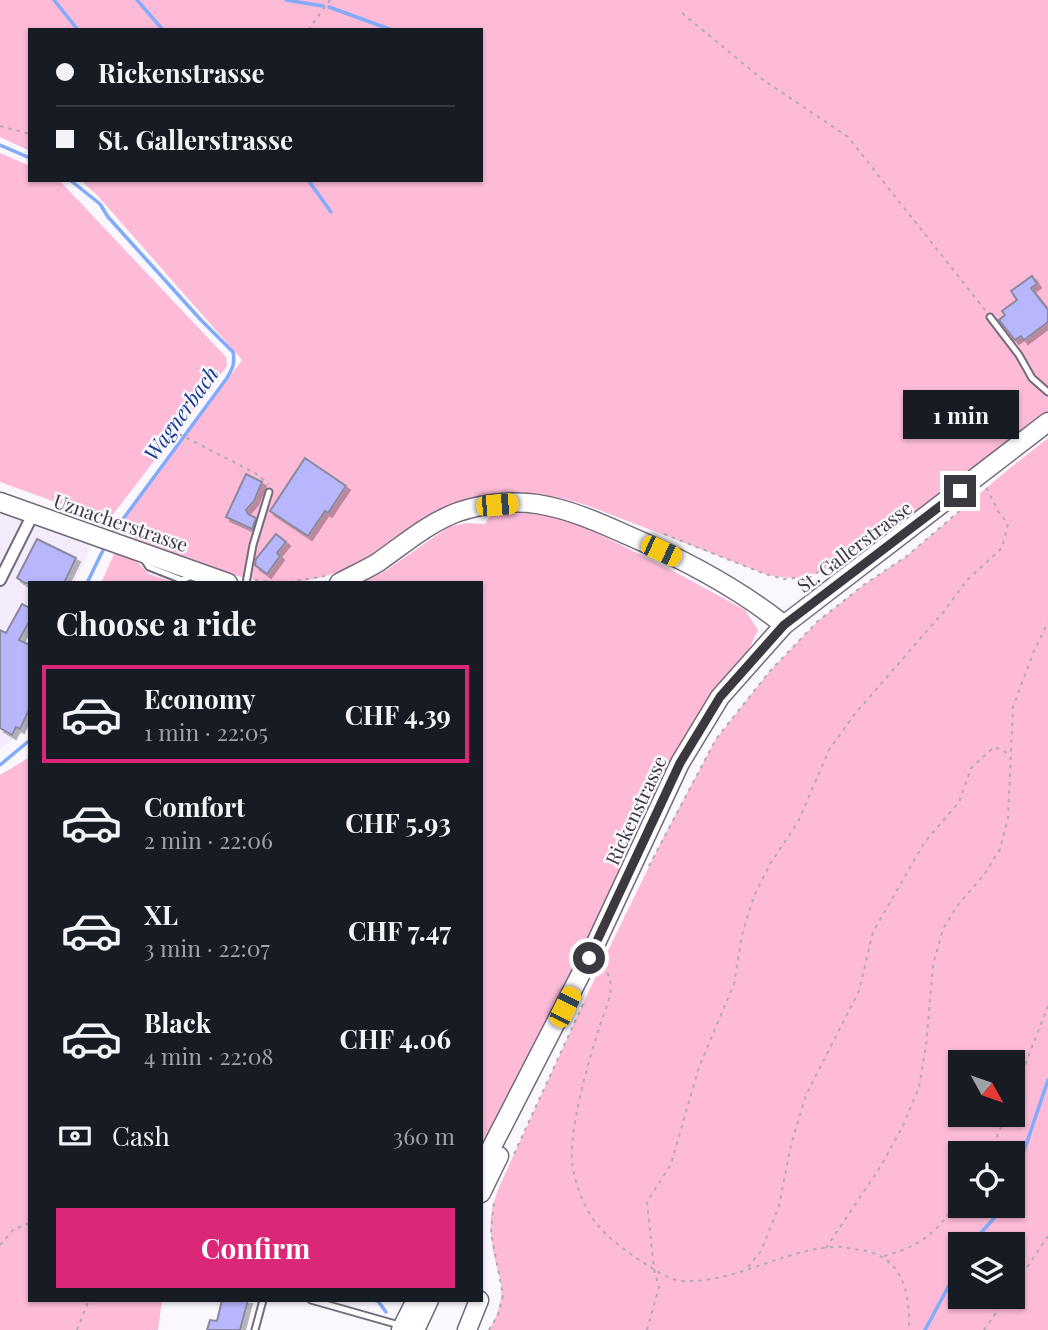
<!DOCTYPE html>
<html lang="en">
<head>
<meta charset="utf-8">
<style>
	:root { --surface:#171b24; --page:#20242c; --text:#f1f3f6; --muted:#9ea1a6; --line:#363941; --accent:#db2777 }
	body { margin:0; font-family:"Playfair Display",serif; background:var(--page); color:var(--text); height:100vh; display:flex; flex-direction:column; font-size:26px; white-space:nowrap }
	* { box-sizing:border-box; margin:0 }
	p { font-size:23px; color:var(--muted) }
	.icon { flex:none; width:38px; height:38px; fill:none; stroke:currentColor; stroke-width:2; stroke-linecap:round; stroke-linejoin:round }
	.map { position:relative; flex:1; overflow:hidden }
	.drawer { position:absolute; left:28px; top:581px; width:455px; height:721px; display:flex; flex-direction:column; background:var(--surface); border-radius:0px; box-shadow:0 2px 5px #0004 }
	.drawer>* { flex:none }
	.hud { position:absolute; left:28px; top:28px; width:455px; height:154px; border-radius:0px; box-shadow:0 2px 5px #0004; display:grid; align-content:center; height:154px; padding:0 28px; background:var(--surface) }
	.needle { width:46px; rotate:130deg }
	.buttons { position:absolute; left:948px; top:1050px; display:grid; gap:14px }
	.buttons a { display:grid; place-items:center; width:77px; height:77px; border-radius:0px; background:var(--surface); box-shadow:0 2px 5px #0004; font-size:35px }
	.end { position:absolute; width:32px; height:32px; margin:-16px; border:9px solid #3c3840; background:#fff; box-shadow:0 0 0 4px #fff }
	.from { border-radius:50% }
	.bubble { position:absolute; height:49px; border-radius:0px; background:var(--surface); box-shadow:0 2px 5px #0004; font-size:23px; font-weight:700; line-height:49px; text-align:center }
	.car { position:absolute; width:21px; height:42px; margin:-21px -10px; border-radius:9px; box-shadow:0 0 5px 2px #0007; background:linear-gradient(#f5c518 24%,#345 0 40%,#f5c518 0 76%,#345 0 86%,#f5c518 0) }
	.hud b { display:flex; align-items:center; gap:24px; height:66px; font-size:26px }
	.hud b+b { border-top:2px solid var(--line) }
	.hud i { width:18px; height:18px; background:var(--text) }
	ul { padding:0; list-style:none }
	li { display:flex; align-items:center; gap:21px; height:98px; margin:0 14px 10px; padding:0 14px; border:4px solid transparent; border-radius:0px }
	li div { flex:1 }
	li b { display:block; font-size:26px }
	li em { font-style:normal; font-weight:700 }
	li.selected { border-color:var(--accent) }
	li>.icon { width:63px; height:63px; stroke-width:1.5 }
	h2 { padding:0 28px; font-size:32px; line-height:84px }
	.pay { display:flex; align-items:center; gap:18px; height:77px; padding:0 28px; font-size:26px }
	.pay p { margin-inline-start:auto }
	.cta { display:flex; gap:14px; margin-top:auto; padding:14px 28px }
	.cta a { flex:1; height:80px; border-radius:0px; background:var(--accent); color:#fff; font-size:28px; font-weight:700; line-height:80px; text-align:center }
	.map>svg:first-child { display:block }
</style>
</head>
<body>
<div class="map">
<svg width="1048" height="1330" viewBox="0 0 1048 1330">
	<defs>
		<filter id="shadow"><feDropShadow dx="4" dy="4" stdDeviation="0" flood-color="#0004"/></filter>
	</defs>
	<rect width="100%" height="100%" fill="#faf7ff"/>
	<!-- built -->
	<path fill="#f4ecfd" d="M 0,502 L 93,543 L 74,583 L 30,583 L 30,727 L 0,749 Z"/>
	<!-- green -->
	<g fill="#fdbbd8" fill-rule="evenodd">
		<path d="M 0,0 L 1048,0 L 1048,422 L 904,522 C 890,522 882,532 871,540 C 835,567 811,586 765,574 L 586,505 C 536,489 483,487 436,513 C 379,543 355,580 283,583 C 238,584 160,548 116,531 L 242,360 L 97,195 L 80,180 L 481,180 L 481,30 L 30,30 L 30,151 L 0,137 Z"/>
		<path d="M 0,153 L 30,166 L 30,180 L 59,180 L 226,357 L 227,366 L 108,521 L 0,482 Z"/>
		<path d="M 1048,438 L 1048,1330 L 489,1330 C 514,1286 494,1277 491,1234 C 489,1216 494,1200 500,1185 L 601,965 L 660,844 L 716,739 L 770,671 L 818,621 L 865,584 L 907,556 L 1005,472 ZM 961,1062 L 1013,1062 L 1013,1115 L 961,1115 ZM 961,1153 L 1013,1153 L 1013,1206 L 961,1206 ZM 961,1244 L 1013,1244 L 1013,1297 L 961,1297 Z"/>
		<path d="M 491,513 L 559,514 L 677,573 L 745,610 L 758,630 L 746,655 L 705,704 L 652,805 L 556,1009 L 481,1156 L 481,583 L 352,583 L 382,573 L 450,526 L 467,523 L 485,524 Z"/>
		<path d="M 116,550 L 128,552 L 149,574 L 177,583 L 101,583 Z"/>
		<path d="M 30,757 L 30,1300 L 162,1300 L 158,1330 L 0,1330 L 0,775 Z"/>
	</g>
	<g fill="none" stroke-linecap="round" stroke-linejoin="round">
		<!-- stream -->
		<g stroke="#83abfc" stroke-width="3.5">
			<path d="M 54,0 L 78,30"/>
			<path d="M 137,0 L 163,30"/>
			<path d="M 286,0 L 323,6"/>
			<path d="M 329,7 L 392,30"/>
			<path d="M 0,145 L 30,158"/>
			<path d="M 70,180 L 100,204 L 108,217 L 200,319 L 233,352 C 235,363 233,368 227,378 L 112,534"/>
			<path d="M 308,180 L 331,212"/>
			<path d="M 87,583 L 106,544"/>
			<path d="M 0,765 L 30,740"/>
			<path d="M 1013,1183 L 1048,1080"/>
			<path d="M 971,1244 L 1005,1206"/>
			<path d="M 374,1300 L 378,1301 L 386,1312"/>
			<path d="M 925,1330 L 961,1263"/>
		</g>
	</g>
	<!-- building -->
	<g fill="#b8b6fd" stroke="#8a8a9d" stroke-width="2" filter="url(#shadow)">
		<path d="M 1032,276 L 1037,284 L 1031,288 L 1048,310 L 1048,322 L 1024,340 L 1021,336 L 1015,340 L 999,320 L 1005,315 L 1002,311 L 1017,300 L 1011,291 Z"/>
		<path d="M 305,458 L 346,486 L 328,513 L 325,511 L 308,536 L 270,511 Z"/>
		<path d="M 246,474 L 262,482 L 254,501 L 246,510 L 248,514 L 256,518 L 252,529 L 226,517 Z"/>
		<path d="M 276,534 L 286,542 L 277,553 L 280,556 L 267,574 L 255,565 L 256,559 Z"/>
		<path d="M 37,539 L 76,558 L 64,583 L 25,583 L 17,578 Z"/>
		<path d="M 22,604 L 30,608 L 30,620 L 19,640 L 30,645 L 30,708 L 20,729 L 16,727 L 12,735 L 0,728 L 0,630 L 6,633 Z"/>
		<path d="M 222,1300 L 248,1300 L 240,1330 L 207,1330 L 210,1320 L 217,1321 Z"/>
	</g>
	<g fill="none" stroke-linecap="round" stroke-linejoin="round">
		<!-- service casing -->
		<g stroke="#736b7c" stroke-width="9">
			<g id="service">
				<path d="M 990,317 L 1019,355 L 1032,378 L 1048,392"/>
				<path d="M 143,558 L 149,567 L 182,580 L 192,576"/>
				<path d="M 246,583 L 253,545 L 269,492"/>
				<path d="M 311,1300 L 399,1325"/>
				<path d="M 255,1330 L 263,1300"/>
			</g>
		</g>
		<!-- minor casing -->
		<g stroke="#736b7c" stroke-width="14">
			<path id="minor" d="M 0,580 L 33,514"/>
		</g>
		<!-- primary casing -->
		<g stroke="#736b7c" stroke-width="21">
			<g id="primary">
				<path d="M 0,502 L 228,583"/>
				<path d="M 339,583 C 352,576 365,570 377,563 C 403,545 428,523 458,512 C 482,504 512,500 537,504 C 569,509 598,522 627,535 C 683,559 737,587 784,625"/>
				<path d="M 481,1168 L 589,958 L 680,763 L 720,697 L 784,625 L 1048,422"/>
				<path d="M 481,1193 L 499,1156"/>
				<path d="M 401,1330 L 416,1300"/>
				<path d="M 415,1330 L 429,1300"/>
			</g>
		</g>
		<!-- trunk casing -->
		<g stroke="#736b7c" stroke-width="21">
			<path id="trunk" d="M 467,1330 L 479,1300"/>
		</g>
		<!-- path -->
		<g stroke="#aeabb3" stroke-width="2" stroke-dasharray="3.5 5" stroke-linecap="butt">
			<path d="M 682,13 L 762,79 L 848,137 L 985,310"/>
			<path d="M 308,30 L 330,0"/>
			<path d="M 0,126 L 30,134"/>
			<path d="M 179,434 L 255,473 L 269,484"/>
			<path d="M 664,534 L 765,574 L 784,579 L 811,576 L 848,556"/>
			<path d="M 255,580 L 283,583 L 325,576"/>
			<path d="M 649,866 L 716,739 L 770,671 L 818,621 L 865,584 L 907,556 L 977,496"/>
			<path d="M 602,966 C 619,984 607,1004 600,1025 C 589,1060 570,1123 572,1160 C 574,1182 583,1206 596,1223 C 609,1240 632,1255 650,1267 C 660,1273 672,1281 684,1281 C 735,1283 782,1250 833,1247 C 842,1246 851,1249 860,1250 C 903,1256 910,1292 909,1330"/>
			<path d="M 1013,1096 L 1048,1006"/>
			<path d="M 990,1153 L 1006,1115"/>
			<path d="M 514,1154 L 585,1000"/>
			<path d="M 0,1245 L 14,1229 L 30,1223"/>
			<path d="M 826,1248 L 879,1169 L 902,1128 L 919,1087 L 926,1046 L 933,965 L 943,929 L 957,906 L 984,875 L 1000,849 L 1008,818 L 1013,707 L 1034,651 L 1048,622"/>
			<path d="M 884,1256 C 926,1244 936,1232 961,1197"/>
			<path d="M 748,1267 L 761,1251 L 779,1206 L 791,1145 L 806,1095 L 859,991 L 873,932 L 924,843 L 959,802 L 971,768 L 994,747 L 1003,750 L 1010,756"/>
			<path d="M 1013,1288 L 1048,1236"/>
			<path d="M 77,1330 L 89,1300"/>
			<path d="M 489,1330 L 498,1315 L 503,1295 L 491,1233 L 494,1201"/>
			<path d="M 647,1330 L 659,1287 L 654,1269 L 647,1202 L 671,1164 L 699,1067 L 734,984 L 742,935 L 754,896 L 770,864 L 798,822 L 829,750 L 854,715 L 945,610 L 967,580 L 1002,548 L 1008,524 L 998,511 L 986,487"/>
			<path d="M 984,1330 L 1007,1297"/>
		</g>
		<!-- service -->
		<use href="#service" stroke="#fff" stroke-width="5"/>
		<!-- minor -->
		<use href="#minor" stroke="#fff" stroke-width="10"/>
		<!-- primary -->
		<use href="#primary" stroke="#fff" stroke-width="18"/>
		<!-- trunk -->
		<use href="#trunk" stroke="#fff" stroke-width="18"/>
	</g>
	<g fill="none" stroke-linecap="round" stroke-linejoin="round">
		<!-- route -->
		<path stroke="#3c3840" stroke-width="9" d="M 589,958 L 680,763 L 720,697 L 784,625 L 960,491"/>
	</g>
	<g text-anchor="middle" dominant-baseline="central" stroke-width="5" stroke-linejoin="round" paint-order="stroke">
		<!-- street labels -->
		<g font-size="19" fill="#3c3840" stroke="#faf7ff">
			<text transform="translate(121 522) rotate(19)">Uznacherstrasse</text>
			<text transform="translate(854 546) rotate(-37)">St. Gallerstrasse</text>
			<text transform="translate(635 810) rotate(-65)">Rickenstrasse</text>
		</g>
		<!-- water labels -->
		<g font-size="21" font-style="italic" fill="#143b95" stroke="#faf7ff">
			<text transform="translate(180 413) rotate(-54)">Wagnerbach</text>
		</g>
	</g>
</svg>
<div class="buttons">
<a><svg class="needle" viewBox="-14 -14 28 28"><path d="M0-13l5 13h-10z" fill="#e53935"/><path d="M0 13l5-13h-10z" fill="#9ea1a6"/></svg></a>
<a><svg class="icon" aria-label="locate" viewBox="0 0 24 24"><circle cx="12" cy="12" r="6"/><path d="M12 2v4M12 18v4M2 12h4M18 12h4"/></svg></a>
<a><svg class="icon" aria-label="layers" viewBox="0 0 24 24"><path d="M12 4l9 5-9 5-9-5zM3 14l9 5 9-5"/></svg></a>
</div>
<i class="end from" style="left:589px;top:958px"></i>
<i class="end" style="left:960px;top:491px"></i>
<div class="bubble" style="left:903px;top:390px;width:116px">1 min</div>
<i class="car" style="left:497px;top:505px;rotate:85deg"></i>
<i class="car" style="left:661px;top:551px;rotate:115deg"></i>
<i class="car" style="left:565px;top:1007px;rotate:26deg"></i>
<div class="hud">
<b><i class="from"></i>Rickenstrasse</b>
<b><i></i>St. Gallerstrasse</b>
</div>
<section class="drawer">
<h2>Choose a ride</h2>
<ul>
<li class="selected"><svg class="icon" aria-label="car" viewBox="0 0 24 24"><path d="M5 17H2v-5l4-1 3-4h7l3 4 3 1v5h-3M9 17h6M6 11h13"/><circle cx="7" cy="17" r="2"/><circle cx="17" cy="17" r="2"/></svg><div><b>Economy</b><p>1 min · 22:05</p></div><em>CHF 4.39</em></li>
<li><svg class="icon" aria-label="car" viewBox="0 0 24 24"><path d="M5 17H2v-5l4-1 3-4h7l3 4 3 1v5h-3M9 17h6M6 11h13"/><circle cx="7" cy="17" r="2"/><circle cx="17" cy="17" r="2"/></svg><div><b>Comfort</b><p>2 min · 22:06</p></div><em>CHF 5.93</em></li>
<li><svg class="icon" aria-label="car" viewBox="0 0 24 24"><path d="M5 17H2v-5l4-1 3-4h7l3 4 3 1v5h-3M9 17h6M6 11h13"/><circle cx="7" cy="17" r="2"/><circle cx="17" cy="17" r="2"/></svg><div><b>XL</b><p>3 min · 22:07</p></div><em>CHF 7.47</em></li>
<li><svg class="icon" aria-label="car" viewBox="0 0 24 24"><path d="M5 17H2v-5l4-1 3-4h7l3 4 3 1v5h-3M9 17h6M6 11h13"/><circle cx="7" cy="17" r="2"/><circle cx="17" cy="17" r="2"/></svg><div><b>Black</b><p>4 min · 22:08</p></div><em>CHF 4.06</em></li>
</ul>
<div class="pay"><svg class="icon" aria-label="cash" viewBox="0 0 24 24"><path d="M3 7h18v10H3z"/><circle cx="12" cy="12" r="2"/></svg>Cash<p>360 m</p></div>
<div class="cta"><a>Confirm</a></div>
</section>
</div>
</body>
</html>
